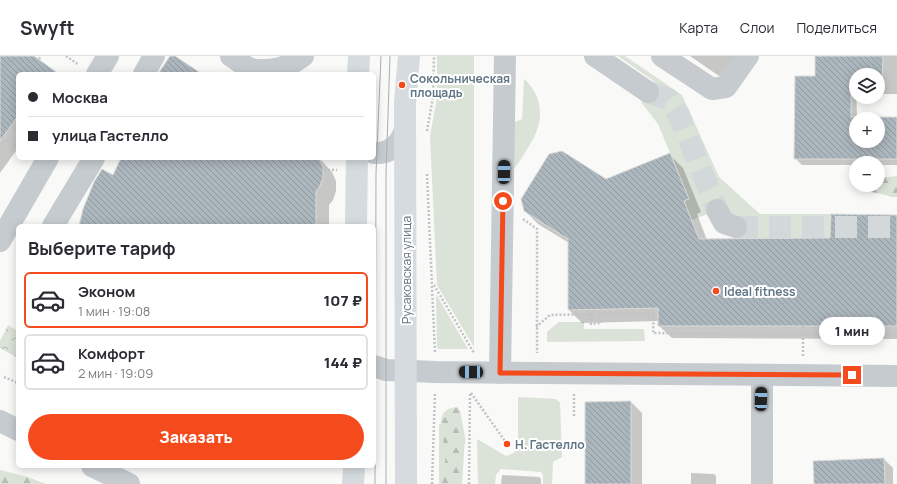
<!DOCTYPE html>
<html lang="ru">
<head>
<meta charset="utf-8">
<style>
	:root { --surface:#fff; --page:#f2f2f3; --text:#2b2b33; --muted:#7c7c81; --line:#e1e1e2; --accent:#f44a1c }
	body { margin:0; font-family:Manrope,sans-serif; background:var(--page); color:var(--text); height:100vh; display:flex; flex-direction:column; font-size:15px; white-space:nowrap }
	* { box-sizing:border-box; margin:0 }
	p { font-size:13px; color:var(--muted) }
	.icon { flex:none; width:22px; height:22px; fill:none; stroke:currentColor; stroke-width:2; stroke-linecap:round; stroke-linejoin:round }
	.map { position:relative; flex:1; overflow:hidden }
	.panel { position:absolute; left:16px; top:168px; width:360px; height:244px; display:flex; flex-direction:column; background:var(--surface); border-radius:6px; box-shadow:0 2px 10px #0003 }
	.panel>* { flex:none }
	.banner { position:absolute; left:16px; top:16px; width:360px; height:88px; border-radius:6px; box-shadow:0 2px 10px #0003; display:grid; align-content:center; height:88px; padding:0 12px; background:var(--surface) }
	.tools { position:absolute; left:849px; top:12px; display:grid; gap:8px }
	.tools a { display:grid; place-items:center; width:36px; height:36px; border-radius:50%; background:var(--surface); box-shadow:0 2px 10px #0003; font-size:20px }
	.end { position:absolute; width:18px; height:18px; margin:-9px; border:5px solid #f44a1c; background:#fff; box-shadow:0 0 0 2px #fff }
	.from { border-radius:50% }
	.bubble { position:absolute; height:28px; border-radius:14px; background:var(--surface); box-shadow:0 2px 10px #0003; font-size:13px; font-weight:800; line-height:28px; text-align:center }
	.car { position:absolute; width:12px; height:24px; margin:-12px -6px; border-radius:5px; box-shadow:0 0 3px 1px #0007; background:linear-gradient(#222 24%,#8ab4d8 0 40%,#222 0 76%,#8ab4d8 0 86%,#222 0) }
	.banner b { display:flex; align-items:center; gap:14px; height:38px; font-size:15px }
	.banner b+b { border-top:1px solid var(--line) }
	.banner i { width:10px; height:10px; background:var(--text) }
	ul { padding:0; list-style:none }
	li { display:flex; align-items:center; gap:12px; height:56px; margin:0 8px 6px; padding:0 4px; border:2px solid var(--line); border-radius:6px }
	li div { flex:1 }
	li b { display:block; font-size:15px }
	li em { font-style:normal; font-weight:800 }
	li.selected { border-color:var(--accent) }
	li>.icon { width:36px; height:36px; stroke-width:1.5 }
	h2 { padding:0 12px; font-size:18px; line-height:48px }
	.cta { display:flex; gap:8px; margin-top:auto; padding:8px 12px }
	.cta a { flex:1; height:46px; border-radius:24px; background:var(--accent); color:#fff; font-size:16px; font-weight:800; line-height:46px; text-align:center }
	header { display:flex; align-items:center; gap:24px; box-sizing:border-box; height:56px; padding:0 20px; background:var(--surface); border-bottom:1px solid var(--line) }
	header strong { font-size:19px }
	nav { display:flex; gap:22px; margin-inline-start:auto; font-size:14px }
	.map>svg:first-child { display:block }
</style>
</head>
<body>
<header>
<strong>Swyft</strong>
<nav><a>Карта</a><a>Слои</a><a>Поделиться</a></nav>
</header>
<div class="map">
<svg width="897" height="428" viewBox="0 0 897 428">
	<defs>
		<pattern id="forest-firs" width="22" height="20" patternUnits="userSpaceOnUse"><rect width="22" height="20" fill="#dbe2d7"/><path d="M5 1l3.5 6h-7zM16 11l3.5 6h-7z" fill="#b5bcb4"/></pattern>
		<pattern id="park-crowns" width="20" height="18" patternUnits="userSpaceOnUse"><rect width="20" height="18" fill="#dbe2d7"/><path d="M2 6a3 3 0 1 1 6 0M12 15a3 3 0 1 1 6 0" fill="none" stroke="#b5bcb4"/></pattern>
		<pattern id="building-back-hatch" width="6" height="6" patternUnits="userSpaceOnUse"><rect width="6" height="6" fill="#acb6bd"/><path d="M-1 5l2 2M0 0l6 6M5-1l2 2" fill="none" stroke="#8f999f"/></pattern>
	</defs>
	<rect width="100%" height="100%" fill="#f9f9f7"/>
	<!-- grass -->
	<g fill="#dbe2d7">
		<path d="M 437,0 L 474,0 L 474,291 L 437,229 L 430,80 L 437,42 Z"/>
		<path d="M 618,0 L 625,0 L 682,39 L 719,121 L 760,158 L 831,158 L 830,182 L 736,183 L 736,162 L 723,152 L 692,164 L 684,145 L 689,143 L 658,68 L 641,46 L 655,26 Z"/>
		<path d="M 524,23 C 539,36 544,56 537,74 C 533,86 520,104 513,115 L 513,67 L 522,63 Z"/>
		<path d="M 436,238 L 468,293 L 439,293 L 437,291 Z"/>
		<path d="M 559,266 L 584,266 L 584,273 L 644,273 L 645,285 L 547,286 L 547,276 Z"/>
		<path d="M 518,341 L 556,343 L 560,347 L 562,401 L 553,406 L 552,428 L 543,428 L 543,419 L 541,416 L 501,413 L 496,419 L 495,428 L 478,428 L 477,383 L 506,400 L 514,397 L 518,391 Z"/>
		<path d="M 439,368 L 462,368 L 461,428 L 439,428 Z"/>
	</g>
	<!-- forest -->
	<g fill="url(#forest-firs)">
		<path d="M 855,117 L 856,129 L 878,129 L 878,121 L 888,121 L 897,120 L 897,141 C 891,142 884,138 878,137 C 865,135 847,136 855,117 Z"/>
		<path d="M 457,351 L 460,354 L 465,381 L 462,428 L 442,428 C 445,417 446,405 445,394 C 443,378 432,353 457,351 Z"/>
		<path d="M 0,414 L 28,421 L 46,428 L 0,428 Z"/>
	</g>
	<!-- park -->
	<path fill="url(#park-crowns)" d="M 8,269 L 18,275 L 18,302 L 0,292 L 0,285 Z"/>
	<!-- shadow -->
	<g fill="#0003" fill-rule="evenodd">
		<path d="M 0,0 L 32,0 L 56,18 L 18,18 L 18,92 L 0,117 Z"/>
		<path d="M 690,0 L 752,0 L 732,29 Z"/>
		<path d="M 816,0 L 897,0 L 897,38 L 878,38 L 878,19 L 856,19 L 857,62 L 897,62 L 897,109 L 878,109 L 878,107 L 856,107 L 856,109 L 802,109 L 795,102 L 816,21 ZM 856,63 L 878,63 L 878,85 L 856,85 Z"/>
		<path d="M 670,99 L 683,112 L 701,156 L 697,158 L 707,184 L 831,183 L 897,160 L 897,283 L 672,282 L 659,270 L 659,265 L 582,267 L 569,254 L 569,187 L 538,168 L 525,155 Z"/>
		<path d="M 123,102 L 319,102 L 332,116 L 336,125 L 336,135 L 333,144 L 329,149 L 329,170 L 80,170 L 113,120 Z"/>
		<path d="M 631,346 L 642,357 L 642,428 L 586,428 Z"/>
		<path d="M 884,403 L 893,412 L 893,428 L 815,428 Z"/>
		<path d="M 691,417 L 714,418 L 716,420 L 716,428 L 691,428 Z"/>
		<path d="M 502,419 L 539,421 L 541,423 L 541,428 L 501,428 Z"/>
	</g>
	<!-- building -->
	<g fill="url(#building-back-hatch)" stroke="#dbdbd9" fill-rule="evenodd">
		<path d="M 0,0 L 34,0 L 59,18 L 18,18 L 18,60 L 0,85 Z"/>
		<path d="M 170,0 L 175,0 L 202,18 L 158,18 Z"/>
		<path d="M 815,0 L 883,0 L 882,32 L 878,32 L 878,19 L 856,19 L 856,32 L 851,32 L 851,61 L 897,61 L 897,103 L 794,103 L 795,20 L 815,20 ZM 856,63 L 878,63 L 878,85 L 856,85 Z"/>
		<path d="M 562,95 L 606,123 L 670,97 L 689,143 L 684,145 L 699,183 L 830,182 L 831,158 L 897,159 L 897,270 L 658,270 L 658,252 L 568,254 L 568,183 L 524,155 L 521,143 L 549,98 Z"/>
		<path d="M 121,102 L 319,102 L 323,111 L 323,121 L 320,130 L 316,135 L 316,170 L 79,170 L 83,153 L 94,126 L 102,113 L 113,119 Z"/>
		<path d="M 631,345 L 631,428 L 585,428 L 585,346 Z"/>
		<path d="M 884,402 L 885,428 L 814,428 L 813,405 Z"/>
	</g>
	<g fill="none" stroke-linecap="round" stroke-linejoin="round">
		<!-- minor-tunnel -->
		<g stroke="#d3d8da" stroke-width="22" stroke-dasharray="22 11" stroke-linecap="butt">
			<path d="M 648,36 L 668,43 L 679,59 L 717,154"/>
			<path d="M 736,171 L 897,171"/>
		</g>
		<!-- path -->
		<g stroke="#c0c3c5" stroke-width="2.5" stroke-dasharray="2 2" stroke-linecap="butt">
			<path d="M 66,0 L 79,9"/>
			<path d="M 39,3 L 41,0"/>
			<path d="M 427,75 L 433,41 L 434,0"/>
			<path d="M 0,92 L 6,83 L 18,92"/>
			<path d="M 320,102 L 324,114 L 323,114"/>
			<path d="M 324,114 L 337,114"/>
			<path d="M 427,118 L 435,297"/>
			<path d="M 523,163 L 537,173 L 537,297"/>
			<path d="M 434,229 L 474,297"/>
			<path d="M 536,271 L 550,259 L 591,258 L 591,268 L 601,267 L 600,258 L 654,257 L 653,277 L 803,279 L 897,279"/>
			<path d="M 803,300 L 803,270"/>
			<path d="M 4,321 L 18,327"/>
			<path d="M 471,337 L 507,388"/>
			<path d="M 574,360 L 574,336"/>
			<path d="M 432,428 L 435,336"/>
			<path d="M 469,428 L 470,337"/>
		</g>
		<!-- minor -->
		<g stroke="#c6cbcf" stroke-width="22">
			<path d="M 231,0 L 257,18"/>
			<path d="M 595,0 L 648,36"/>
			<path d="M 662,0 L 712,33 L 726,31 L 748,0"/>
			<path d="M 250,13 C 270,16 286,13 303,0"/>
			<path d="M 97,18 L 108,0"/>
			<path d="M 144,18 L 154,0"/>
			<path d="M 374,97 C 390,98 400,89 405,74"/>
			<path d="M 717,154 L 724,167 L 736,171"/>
			<path d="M 53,170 L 94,102"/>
			<path d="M 0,185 L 48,102"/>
			<path d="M 374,310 L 386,314 L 435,316 L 897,320"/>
			<path d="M 500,317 L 505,0"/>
			<path d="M 0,365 L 18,374"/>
			<path d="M 92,410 L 129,428"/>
			<path d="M 762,428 L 762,319"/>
		</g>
		<!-- major -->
		<g stroke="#d6dbdf" stroke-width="22">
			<path d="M 358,18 L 359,0"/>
			<path d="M 356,170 L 357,102"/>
			<path d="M 353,428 L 354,410"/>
			<path d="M 406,428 L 405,47 L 409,0"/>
		</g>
		<!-- tram -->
		<g stroke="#a6aeb4" stroke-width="1">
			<path d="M 375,428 L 376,117 L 381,0"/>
			<path d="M 386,428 L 386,117 L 390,0"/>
		</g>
	</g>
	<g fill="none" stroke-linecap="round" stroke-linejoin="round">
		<!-- route -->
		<path stroke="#f44a1c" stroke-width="5" d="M 503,145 L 500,317 L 852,319"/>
	</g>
	<!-- markers -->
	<g fill="#f44a1c" stroke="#fff" stroke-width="1.5">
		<circle cx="402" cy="29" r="4"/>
		<circle cx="716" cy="235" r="4"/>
		<circle cx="507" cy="388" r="4"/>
	</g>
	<g text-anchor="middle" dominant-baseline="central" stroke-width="4" stroke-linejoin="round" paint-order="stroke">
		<!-- poi labels -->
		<g font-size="12" font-weight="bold" fill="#617685" stroke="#fff" text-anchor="start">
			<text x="410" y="22">Сокольническая<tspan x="410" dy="14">площадь</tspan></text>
			<text x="724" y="235">Ideal fitness</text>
			<text x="515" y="388">Н. Гастелло</text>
		</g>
		<!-- street labels -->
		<g font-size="12" fill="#617685" stroke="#fff">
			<text transform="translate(406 214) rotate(-90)">Русаковская улица</text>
		</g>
	</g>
</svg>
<div class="tools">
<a><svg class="icon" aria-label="layers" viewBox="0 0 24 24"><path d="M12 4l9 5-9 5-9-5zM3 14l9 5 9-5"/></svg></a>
<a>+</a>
<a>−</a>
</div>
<i class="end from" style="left:503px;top:145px"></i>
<i class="end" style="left:852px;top:319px"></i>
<div class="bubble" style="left:819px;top:261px;width:66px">1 мин</div>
<i class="car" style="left:504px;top:116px;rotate:1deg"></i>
<i class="car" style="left:471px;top:316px;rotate:271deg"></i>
<i class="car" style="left:761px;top:343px;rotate:2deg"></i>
<div class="banner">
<b><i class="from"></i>Москва</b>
<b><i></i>улица Гастелло</b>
</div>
<section class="panel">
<h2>Выберите тариф</h2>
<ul>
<li class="selected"><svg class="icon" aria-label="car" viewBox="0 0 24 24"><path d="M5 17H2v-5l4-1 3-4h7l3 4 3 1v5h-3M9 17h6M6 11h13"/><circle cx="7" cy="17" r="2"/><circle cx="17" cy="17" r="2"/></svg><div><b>Эконом</b><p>1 мин · 19:08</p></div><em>107 ₽</em></li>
<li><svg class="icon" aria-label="car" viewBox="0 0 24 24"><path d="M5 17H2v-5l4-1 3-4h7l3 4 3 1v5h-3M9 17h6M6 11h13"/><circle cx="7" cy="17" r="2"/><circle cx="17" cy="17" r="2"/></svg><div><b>Комфорт</b><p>2 мин · 19:09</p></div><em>144 ₽</em></li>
</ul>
<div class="cta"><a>Заказать</a></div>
</section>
</div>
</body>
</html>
